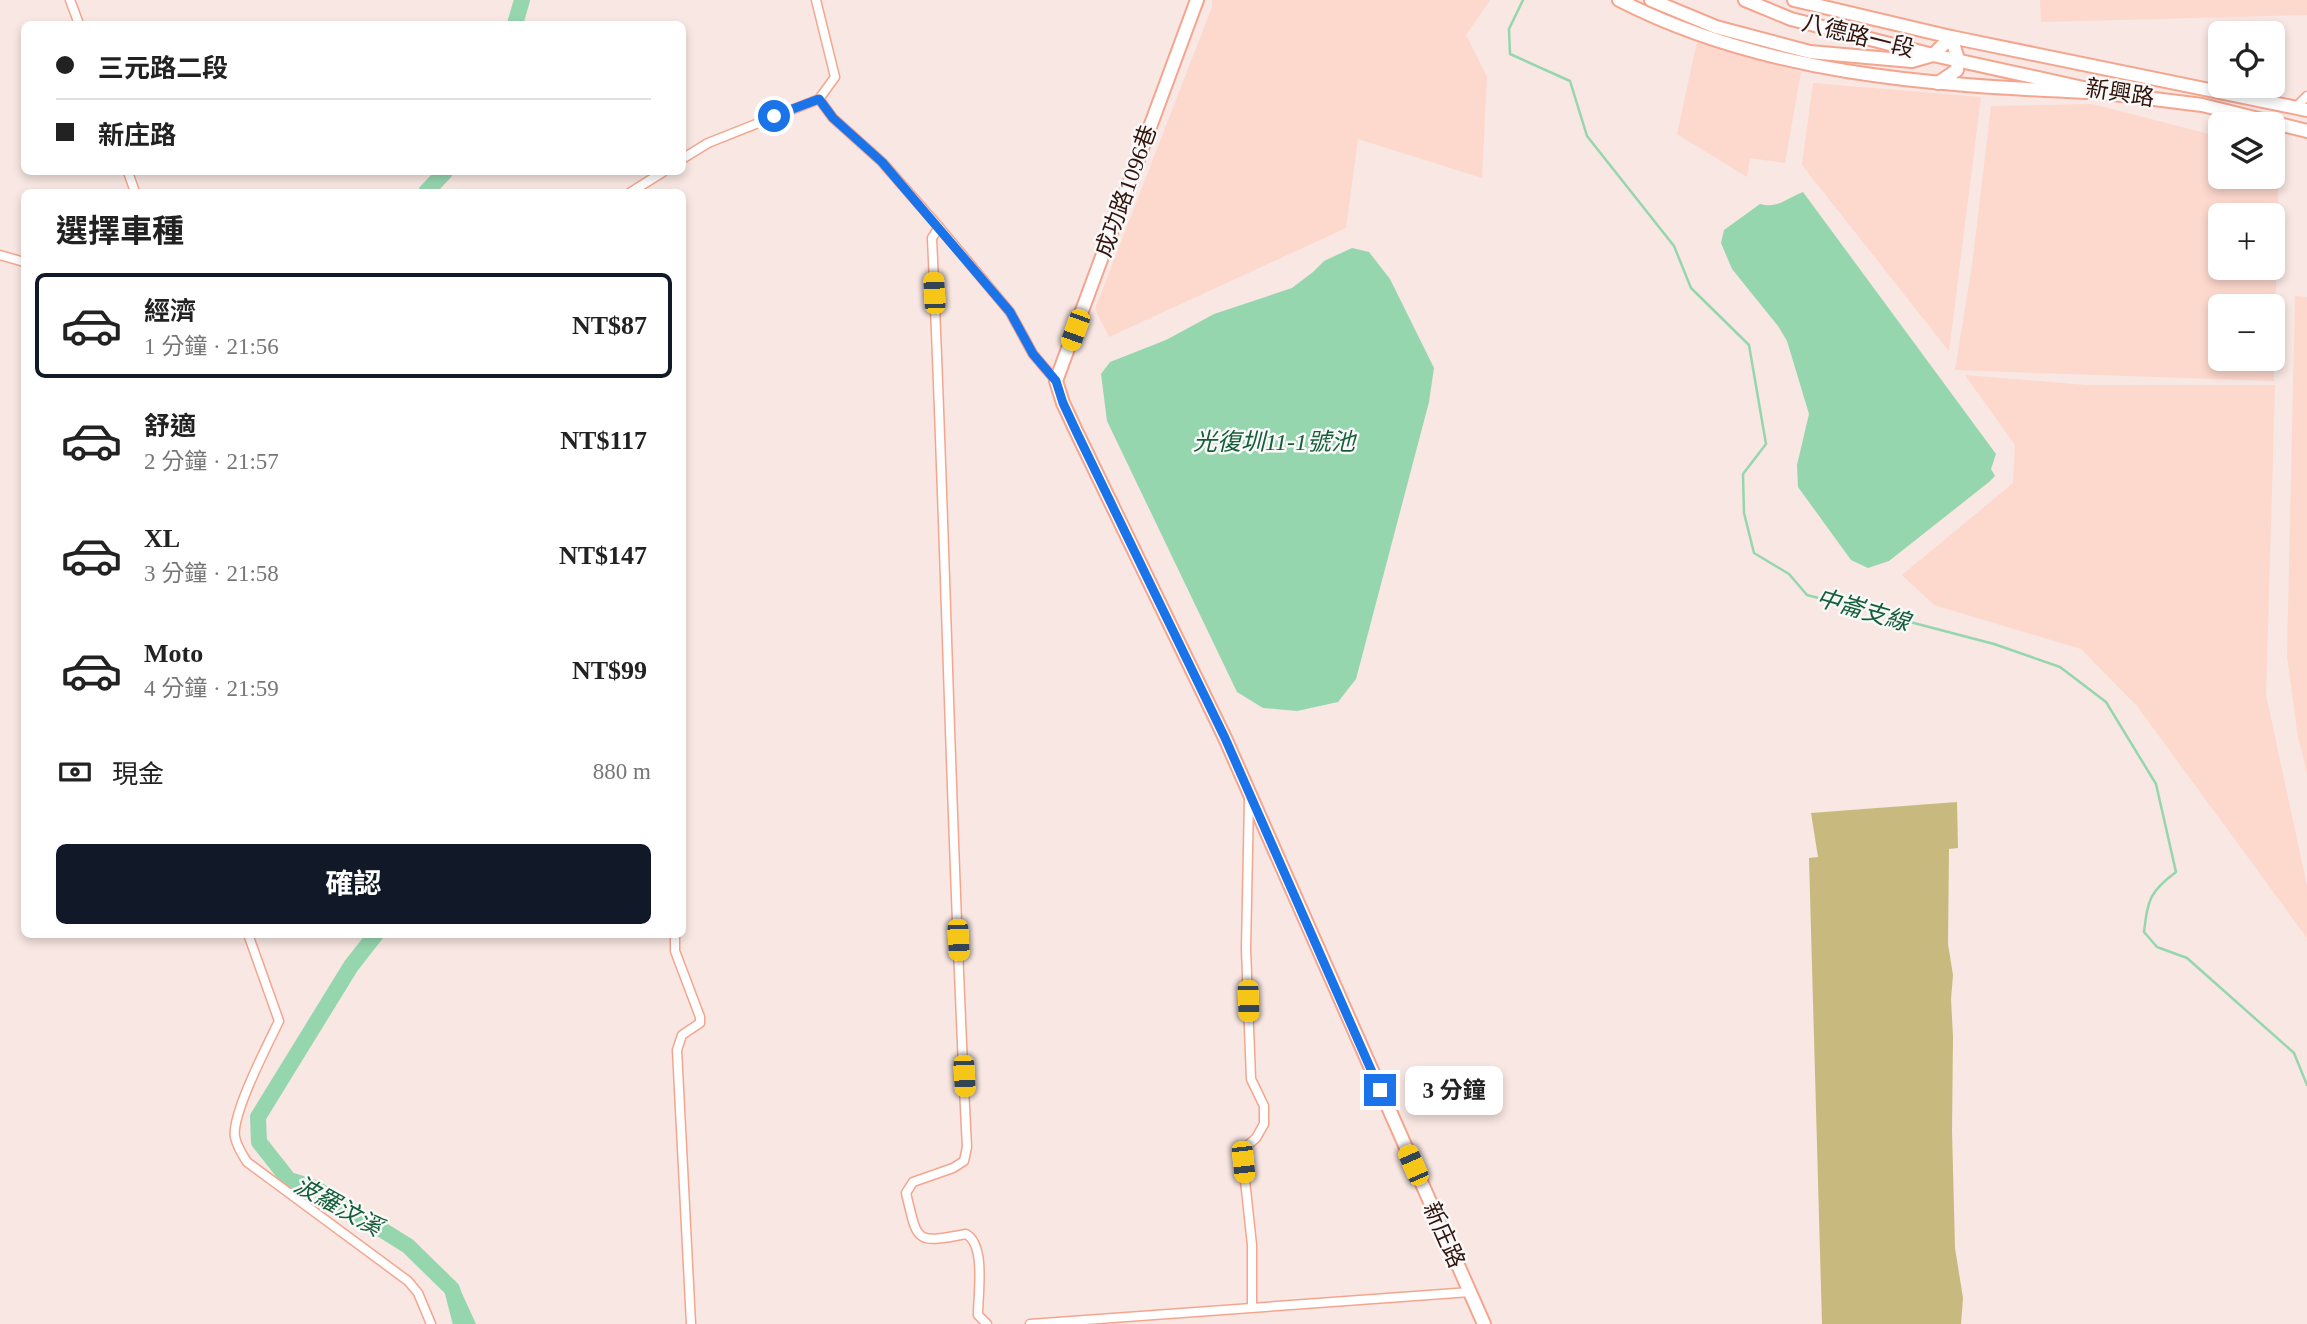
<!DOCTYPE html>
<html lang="zh-TW">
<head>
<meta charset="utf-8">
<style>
	:root { --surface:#fff; --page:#f6f6f6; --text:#222; --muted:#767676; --line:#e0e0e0; --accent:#111827 }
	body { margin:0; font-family:"Times New Roman","Noto Sans TC",serif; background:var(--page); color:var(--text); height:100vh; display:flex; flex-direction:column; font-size:26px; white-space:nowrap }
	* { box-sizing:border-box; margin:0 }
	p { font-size:23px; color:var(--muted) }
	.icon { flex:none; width:38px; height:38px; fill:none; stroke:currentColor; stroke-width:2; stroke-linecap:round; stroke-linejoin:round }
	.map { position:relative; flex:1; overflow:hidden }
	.side { position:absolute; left:21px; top:189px; width:665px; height:749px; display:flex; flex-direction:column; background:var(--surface); border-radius:10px; box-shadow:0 4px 10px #0003 }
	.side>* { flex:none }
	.top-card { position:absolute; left:21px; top:21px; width:665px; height:154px; border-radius:10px; box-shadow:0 4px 10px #0003; display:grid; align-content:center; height:154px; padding:0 35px; background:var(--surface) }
	.fabs { position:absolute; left:2208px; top:21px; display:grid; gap:14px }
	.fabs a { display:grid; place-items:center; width:77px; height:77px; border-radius:10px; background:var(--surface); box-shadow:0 4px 10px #0003; font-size:35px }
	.end { position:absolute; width:32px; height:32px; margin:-16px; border:9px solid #1a73e8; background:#fff; box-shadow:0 0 0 4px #fff }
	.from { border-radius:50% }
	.bubble { position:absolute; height:49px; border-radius:10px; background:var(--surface); box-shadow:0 4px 10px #0003; font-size:23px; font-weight:700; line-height:49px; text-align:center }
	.car { position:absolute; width:21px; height:42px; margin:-21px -10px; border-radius:9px; box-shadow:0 0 5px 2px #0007; background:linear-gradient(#f5c518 24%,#345 0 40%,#f5c518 0 76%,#345 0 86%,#f5c518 0) }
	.top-card b { display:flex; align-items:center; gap:24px; height:66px; font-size:26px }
	.top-card b+b { border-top:2px solid var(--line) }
	.top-card i { width:18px; height:18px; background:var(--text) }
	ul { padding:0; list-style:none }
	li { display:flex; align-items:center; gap:21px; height:105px; margin:0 14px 10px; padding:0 21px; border:4px solid transparent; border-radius:10px }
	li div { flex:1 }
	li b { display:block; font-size:26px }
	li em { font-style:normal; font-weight:700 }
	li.current { border-color:var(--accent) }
	li>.icon { width:63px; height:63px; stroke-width:1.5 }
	h2 { padding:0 35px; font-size:32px; line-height:84px }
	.pay { display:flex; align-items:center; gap:18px; height:77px; padding:0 35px; font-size:26px }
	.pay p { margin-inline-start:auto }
	.primary-button { display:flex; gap:14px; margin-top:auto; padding:14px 35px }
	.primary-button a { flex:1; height:80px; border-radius:10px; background:var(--accent); color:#fff; font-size:28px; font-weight:700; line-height:80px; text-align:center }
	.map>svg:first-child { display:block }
</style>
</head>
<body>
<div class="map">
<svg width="2307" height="1324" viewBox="0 0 2307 1324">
	<rect width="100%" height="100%" fill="#f8e7e2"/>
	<!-- built -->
	<g fill="#fdd8cd" fill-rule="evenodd">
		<path d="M 1212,0 L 1490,0 L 1466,35 L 1487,77 L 1482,178 L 1358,139 L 1346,228 L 1109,337 L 1095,309 L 1212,7 Z"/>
		<path d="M 2040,0 L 2307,0 L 2307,15 L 2041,22 Z"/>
		<path d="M 1697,42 L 1801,72 L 1785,163 L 1750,158 L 1747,177 L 1677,134 Z"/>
		<path d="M 1813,83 L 1981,97 L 1949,351 L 1802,165 Z"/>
		<path d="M 2092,104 L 2221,137 L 2221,177 L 2273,177 L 2273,150 L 2279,152 L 2274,381 L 1955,370 L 1972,266 L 1991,106 ZM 2273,215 L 2273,268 L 2221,268 L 2221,215 ZM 2273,306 L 2273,359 L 2221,359 L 2221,306 Z"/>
		<path d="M 2295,296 L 2307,297 L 2307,772 L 2298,738 L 2287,656 Z"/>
		<path d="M 1965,375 L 2086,385 L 2275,385 L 2266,695 L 2307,886 L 2307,938 L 2137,706 L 2081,649 L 1934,605 L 1902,575 L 2013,483 L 2015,445 Z"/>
	</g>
	<!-- green -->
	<path fill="#c8ba7e" d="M 1957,802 L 1958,848 L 1949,849 L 1948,944 L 1953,975 L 1951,999 L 1953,1037 L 1952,1131 L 1955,1248 L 1963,1298 L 1961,1324 L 1822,1324 L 1809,858 L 1818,857 L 1811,813 Z"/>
	<!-- water -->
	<g fill="#96d6ae">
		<path d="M 1803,192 L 1996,454 L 1991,469 L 1995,476 L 1989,482 L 1889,561 L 1868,568 L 1851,560 L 1798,487 L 1797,465 L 1809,414 L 1787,341 L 1778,326 L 1732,269 L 1721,243 L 1724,230 L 1760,204 C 1778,209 1787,198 1803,192 Z"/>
		<path d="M 1352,248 L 1369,252 L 1390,279 L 1434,368 L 1429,402 L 1356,679 L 1338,702 L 1297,711 L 1263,708 L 1237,692 L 1107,421 L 1101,374 L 1110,362 L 1166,340 L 1214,314 L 1292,288 L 1313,272 L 1324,261 Z"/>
		<path d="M 444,1285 L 460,1289 L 476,1324 L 454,1324 L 453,1311 Z"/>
	</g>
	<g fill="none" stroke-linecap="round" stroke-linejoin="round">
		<!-- stream -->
		<path stroke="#96d6ae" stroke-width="2.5" d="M 1523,0 L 1509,29 L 1510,54 L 1570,81 L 1587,136 L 1674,246 L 1691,288 L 1749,345 L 1766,444 L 1743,474 L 1744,513 L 1754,553 L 1789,574 L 1807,595 L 1994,644 L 2060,667 L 2106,702 L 2156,784 L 2176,872 C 2149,892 2148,900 2144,932 L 2157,947 L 2187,958 L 2294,1053 L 2307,1085"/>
		<!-- river -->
		<g stroke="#96d6ae" stroke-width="16">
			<path d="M 515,24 L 522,0"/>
			<path d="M 426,192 L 445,172"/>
			<path d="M 376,934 L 351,966 L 258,1117 L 259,1142 L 289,1180 L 315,1188 L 408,1246 L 452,1289 L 461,1324"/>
		</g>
		<!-- street casing -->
		<g stroke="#f5a58e" stroke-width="11">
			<g id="street">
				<path d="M 70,0 L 79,24"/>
				<path d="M 819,99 L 833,118 L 882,162 L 939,227 L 1010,312 L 1033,354 L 1056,381"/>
				<path d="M 2295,108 L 2307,96"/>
				<path d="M 682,159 L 708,143 L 819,99 L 835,77 L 816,0"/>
				<path d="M 128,172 L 135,192"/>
				<path d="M 631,192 L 663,172"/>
				<path d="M 939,227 L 932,238 C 946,541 951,844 967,1147 L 964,1161 L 953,1168 L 913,1182 L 906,1193 C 918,1242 914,1244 966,1234 C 986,1245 978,1293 978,1315 L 987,1324"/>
				<path d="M 0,255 L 24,262"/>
				<path d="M 1249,799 L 1246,949 L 1251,1079 L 1264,1106 L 1264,1124 L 1256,1138 L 1247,1146 L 1243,1162 L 1252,1245 L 1252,1307"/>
				<path d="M 248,934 L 279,1021 C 268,1044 231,1115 235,1137 C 237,1147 242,1154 247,1162 L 408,1281 L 418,1293 L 431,1324"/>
				<path d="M 675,934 L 675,951 L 700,1017 L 700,1023 L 682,1035 L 677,1050 L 691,1324"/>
				<path d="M 1030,1324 L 1470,1292"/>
			</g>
		</g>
		<!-- secondary casing -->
		<g stroke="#f5a58e" stroke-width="16">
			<g id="secondary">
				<path d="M 1197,0 L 1056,381 L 1063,403 L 1077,433 L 1225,738 L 1484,1324"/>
				<path d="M 1619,0 C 1763,74 1927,85 2086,92"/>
				<path d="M 1651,0 L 1716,27 L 1810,52 L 1912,61 L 1933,55 L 1951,37 L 1958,59 L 1957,70 L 1938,83"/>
			</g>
		</g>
		<!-- primary casing -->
		<g stroke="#f5a58e" stroke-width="16">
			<g id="primary">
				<path d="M 1745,0 L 1791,19 L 1933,55 L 2106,93 L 2202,105 L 2307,131"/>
				<path d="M 1794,0 L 1951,37 L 2307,110"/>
			</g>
		</g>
		<!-- street -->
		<use href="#street" stroke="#fff" stroke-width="8"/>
		<!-- secondary -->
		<use href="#secondary" stroke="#fff" stroke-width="12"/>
		<!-- primary -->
		<use href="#primary" stroke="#fff" stroke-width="12"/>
	</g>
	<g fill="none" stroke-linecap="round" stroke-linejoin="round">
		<!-- route -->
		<path stroke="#1a73e8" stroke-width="9" d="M 774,116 L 819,99 L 833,118 L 882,162 L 1010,312 L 1033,354 L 1056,381 L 1063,403 L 1077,433 L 1225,738 L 1380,1090"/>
	</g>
	<g text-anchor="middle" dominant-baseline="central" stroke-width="5" stroke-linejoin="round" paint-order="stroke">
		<!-- street labels -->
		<g font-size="23" fill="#32140c" stroke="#f8f8f8">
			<text transform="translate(1858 36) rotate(14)">八德路一段</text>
			<text transform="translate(2120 93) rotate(9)">新興路</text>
			<text transform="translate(1126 191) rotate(-70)">成功路1096巷</text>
			<text transform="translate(1444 1235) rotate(66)">新庄路</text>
		</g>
		<!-- water labels -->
		<g font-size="24" font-style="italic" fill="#155e39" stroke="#f8f8f8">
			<text x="1274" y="442">光復圳11-1號池</text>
			<text transform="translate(1863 610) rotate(16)">中崙支線</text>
			<text transform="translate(338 1206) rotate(29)">波羅汶溪</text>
		</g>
	</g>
</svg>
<div class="fabs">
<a><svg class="icon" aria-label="locate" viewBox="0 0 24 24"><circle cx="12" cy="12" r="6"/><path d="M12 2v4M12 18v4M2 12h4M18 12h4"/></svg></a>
<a><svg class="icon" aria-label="layers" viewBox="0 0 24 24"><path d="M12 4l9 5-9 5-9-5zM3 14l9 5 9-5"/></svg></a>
<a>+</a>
<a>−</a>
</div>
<i class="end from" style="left:774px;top:116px"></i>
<i class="end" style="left:1380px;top:1090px"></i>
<div class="bubble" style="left:1405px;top:1066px;width:98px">3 分鐘</div>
<i class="car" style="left:934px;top:293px;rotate:357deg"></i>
<i class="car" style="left:1075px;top:330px;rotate:200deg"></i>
<i class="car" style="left:958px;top:940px;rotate:177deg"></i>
<i class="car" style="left:1248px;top:1001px;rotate:178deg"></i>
<i class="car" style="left:964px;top:1076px;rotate:177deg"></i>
<i class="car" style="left:1243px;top:1162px;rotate:174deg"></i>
<i class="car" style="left:1413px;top:1165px;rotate:336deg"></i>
<div class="top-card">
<b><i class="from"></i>三元路二段</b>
<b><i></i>新庄路</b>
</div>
<section class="side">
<h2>選擇車種</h2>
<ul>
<li class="current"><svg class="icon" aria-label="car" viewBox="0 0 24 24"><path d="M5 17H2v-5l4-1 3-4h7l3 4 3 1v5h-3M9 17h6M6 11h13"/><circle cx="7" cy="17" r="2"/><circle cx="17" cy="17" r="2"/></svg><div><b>經濟</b><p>1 分鐘 · 21:56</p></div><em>NT$87</em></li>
<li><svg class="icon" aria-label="car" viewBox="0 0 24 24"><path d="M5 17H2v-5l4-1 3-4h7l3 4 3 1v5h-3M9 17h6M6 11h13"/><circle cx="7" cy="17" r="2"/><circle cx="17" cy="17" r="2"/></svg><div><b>舒適</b><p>2 分鐘 · 21:57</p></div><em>NT$117</em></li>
<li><svg class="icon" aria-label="car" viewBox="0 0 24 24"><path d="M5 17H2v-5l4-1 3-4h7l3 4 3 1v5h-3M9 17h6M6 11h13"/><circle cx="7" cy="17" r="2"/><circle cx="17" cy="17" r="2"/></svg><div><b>XL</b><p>3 分鐘 · 21:58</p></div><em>NT$147</em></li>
<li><svg class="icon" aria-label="car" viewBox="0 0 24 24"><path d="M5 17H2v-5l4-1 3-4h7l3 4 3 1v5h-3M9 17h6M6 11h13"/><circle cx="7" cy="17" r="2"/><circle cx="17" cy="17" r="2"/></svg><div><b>Moto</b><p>4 分鐘 · 21:59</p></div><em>NT$99</em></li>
</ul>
<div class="pay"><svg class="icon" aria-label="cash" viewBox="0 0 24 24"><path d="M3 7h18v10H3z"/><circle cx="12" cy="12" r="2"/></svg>現金<p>880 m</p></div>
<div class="primary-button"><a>確認</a></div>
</section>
</div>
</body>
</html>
